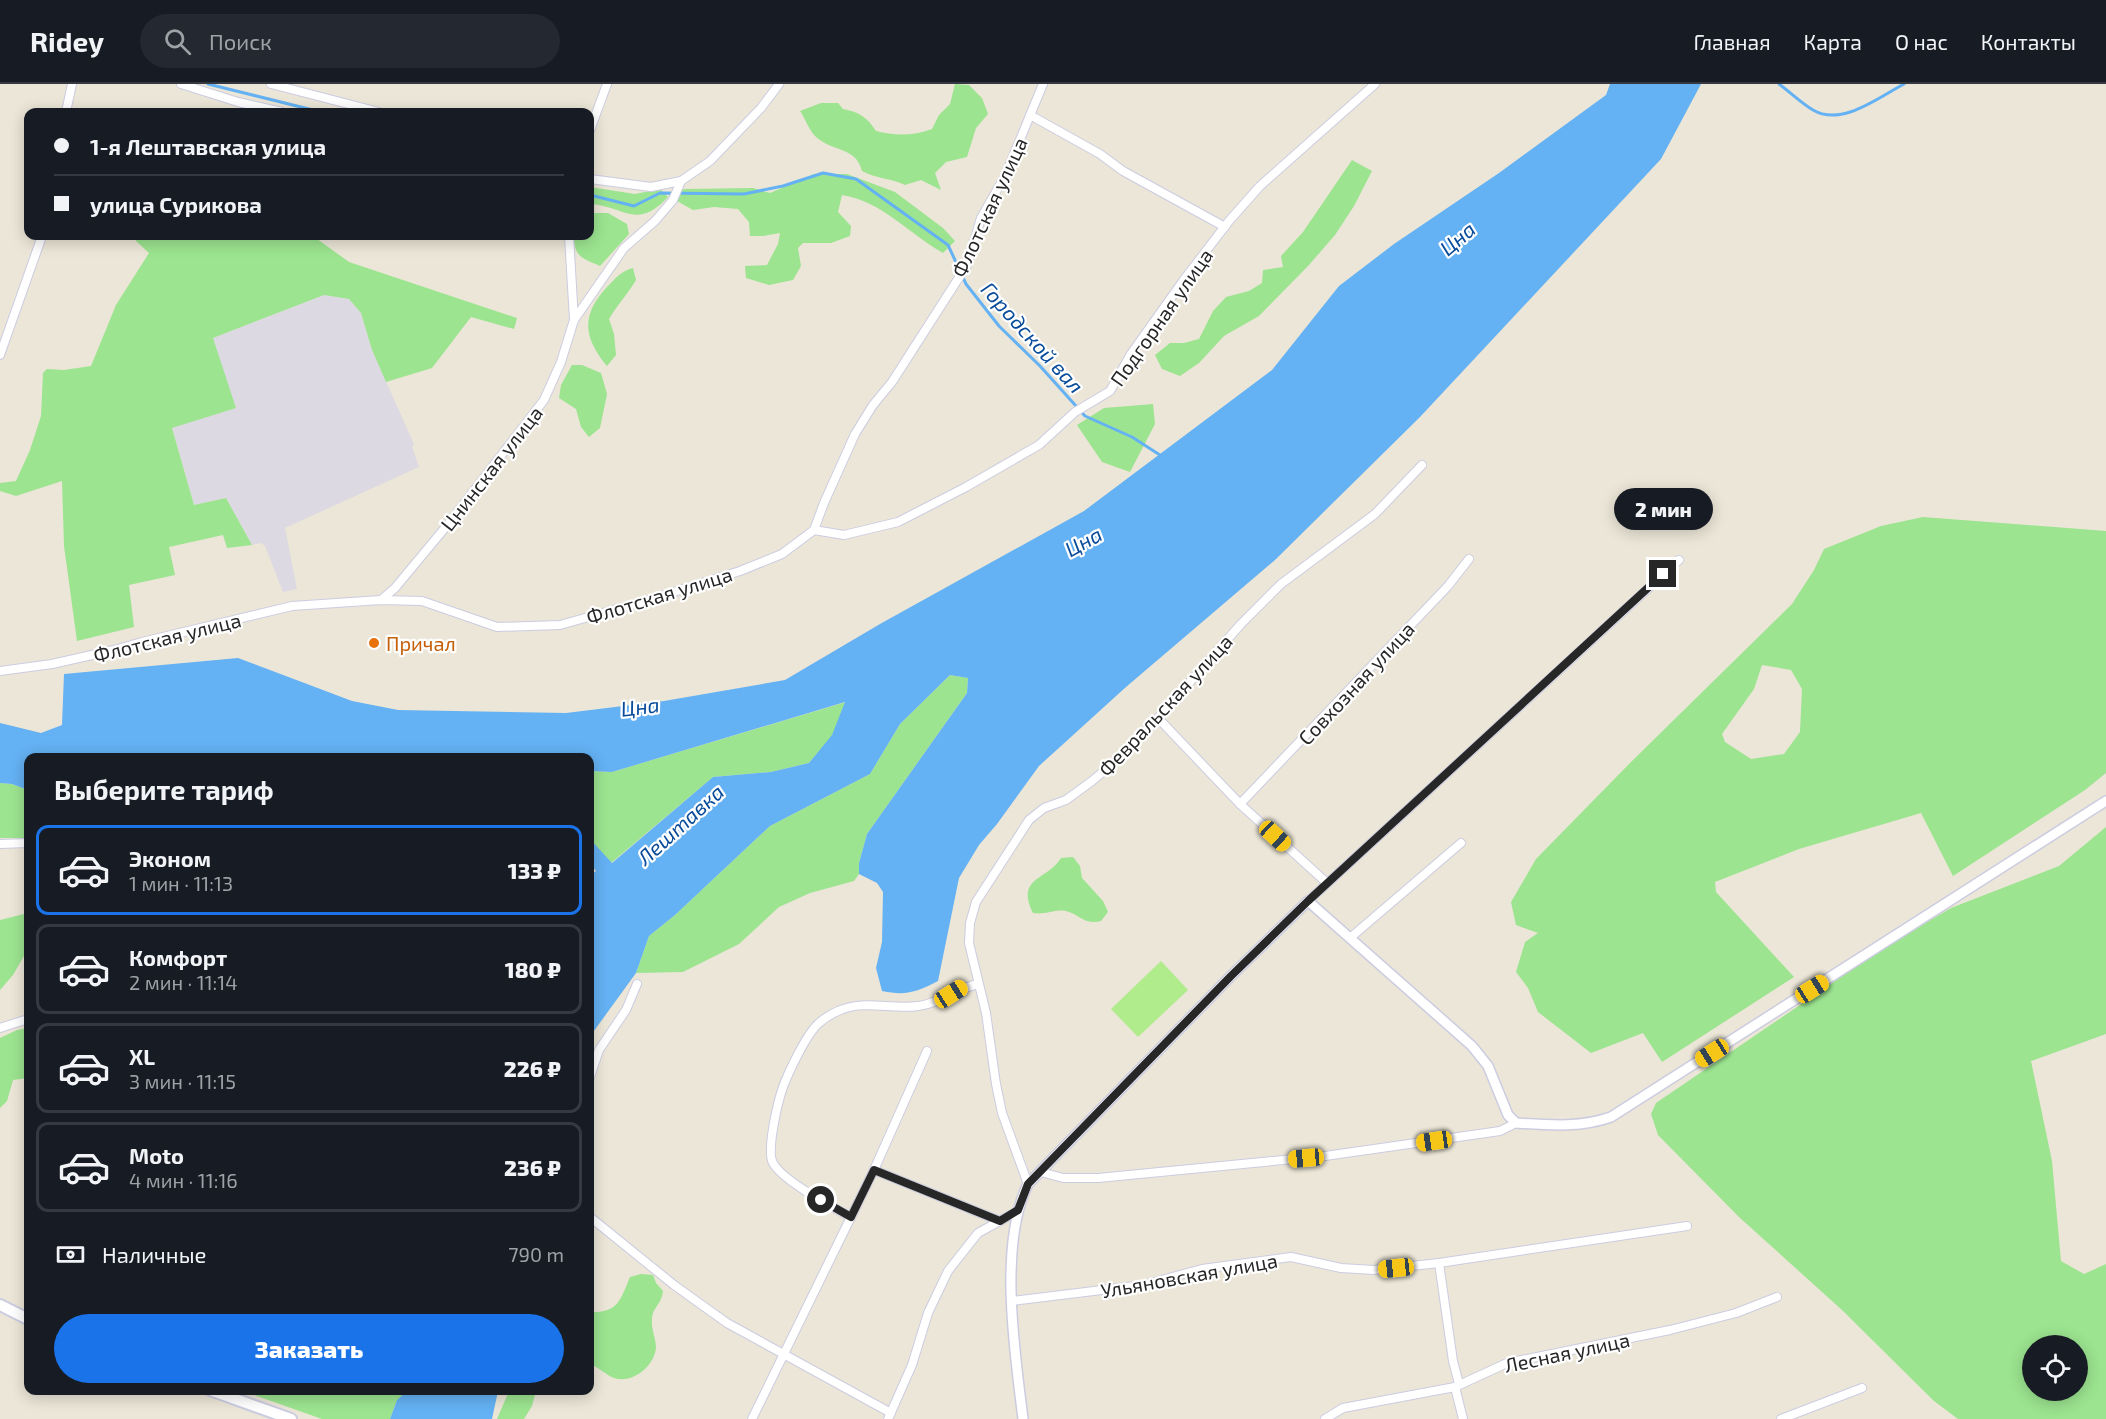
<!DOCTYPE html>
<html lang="ru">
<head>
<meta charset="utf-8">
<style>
	:root { --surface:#171b24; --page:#242831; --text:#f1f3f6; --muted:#9ea1a6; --line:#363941; --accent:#1a73e8 }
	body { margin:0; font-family:"Exo 2",sans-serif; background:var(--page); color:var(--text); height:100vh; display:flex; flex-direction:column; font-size:22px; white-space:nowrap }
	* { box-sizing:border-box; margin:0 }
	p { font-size:20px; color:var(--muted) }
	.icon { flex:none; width:33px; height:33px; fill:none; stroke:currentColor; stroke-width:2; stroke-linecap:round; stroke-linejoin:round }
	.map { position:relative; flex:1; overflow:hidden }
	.details { position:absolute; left:24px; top:669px; width:570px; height:642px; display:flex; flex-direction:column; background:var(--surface); border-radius:12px; box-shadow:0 3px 15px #0003 }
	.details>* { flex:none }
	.banner { position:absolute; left:24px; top:24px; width:570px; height:132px; border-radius:12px; box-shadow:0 3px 15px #0003; display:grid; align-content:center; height:132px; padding:0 30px; background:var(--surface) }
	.tools { position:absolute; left:2022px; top:1251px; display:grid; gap:12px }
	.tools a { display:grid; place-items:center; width:66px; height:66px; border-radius:50%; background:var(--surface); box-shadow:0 3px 15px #0003; font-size:30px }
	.end { position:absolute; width:27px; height:27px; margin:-14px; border:8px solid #272727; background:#fff; box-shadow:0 0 0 3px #fff }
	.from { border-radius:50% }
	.bubble { position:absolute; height:42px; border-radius:21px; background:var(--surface); box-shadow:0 3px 15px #0003; font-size:20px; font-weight:800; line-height:42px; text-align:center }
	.car { position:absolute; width:18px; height:36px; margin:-18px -9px; border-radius:8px; box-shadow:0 0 4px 2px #0007; background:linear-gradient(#f5c518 24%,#345 0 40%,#f5c518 0 76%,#345 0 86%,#f5c518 0) }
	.banner b { display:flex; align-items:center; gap:21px; height:57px; font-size:22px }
	.banner b+b { border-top:2px solid var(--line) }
	.banner i { width:15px; height:15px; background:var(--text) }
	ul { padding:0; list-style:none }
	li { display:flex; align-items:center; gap:18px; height:90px; margin:0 12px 9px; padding:0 18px; border:3px solid var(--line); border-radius:12px }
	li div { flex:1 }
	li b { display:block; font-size:22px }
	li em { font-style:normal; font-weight:800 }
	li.selected { border-color:var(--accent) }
	li>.icon { width:54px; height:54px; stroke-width:1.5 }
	h2 { padding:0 30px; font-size:27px; line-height:72px }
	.pay { display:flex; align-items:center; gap:15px; height:66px; padding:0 30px; font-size:22px }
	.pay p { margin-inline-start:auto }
	.primary-button { display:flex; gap:12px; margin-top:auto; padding:12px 30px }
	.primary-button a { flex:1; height:69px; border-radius:36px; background:var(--accent); color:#fff; font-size:24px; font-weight:800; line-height:69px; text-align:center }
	header { display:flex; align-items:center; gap:36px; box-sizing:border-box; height:84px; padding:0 30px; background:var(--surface); border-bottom:2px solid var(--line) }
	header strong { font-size:28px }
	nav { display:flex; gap:33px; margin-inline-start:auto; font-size:21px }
	.search { width:420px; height:54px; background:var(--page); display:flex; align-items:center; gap:15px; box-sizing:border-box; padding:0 21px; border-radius:33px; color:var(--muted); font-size:22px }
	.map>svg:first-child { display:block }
</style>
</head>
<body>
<header>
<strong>Ridey</strong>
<div class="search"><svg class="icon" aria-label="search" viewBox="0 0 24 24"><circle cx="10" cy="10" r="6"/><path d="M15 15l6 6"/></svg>Поиск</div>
<nav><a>Главная</a><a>Карта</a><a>О нас</a><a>Контакты</a></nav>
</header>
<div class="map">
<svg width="2106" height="1335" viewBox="0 0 2106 1335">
	<rect width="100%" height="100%" fill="#ebe6d7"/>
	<!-- industrial -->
	<path fill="#ddd9e2" d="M 324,211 L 349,215 L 361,229 L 372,266 L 414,360 L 412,363 L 419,383 L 285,444 L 297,505 L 283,508 L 265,462 L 261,459 L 252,461 L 226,414 L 194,421 L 172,343 L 235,324 L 213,254 Z"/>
	<!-- green -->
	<g fill="#9ce490" fill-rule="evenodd">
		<path d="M 955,0 L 969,1 L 982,14 L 988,30 L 976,44 L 967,73 L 946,78 L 935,89 L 941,106 L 921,96 L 905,101 C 891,94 876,95 862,87 C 856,62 831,68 815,52 C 809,46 805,34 800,27 L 821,19 L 838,19 L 843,25 C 859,28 867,33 876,47 C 895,52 913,52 932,45 L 939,31 L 950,20 Z"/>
		<path d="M 1352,76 L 1372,87 L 1354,122 L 1335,151 L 1309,181 L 1259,232 L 1224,252 L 1199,279 L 1180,292 L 1162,285 L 1155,271 L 1170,259 L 1184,259 L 1199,255 L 1213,227 L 1226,213 L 1249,207 L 1262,199 L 1263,186 L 1283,183 L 1281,172 L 1303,148 Z"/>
		<path d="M 814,90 L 847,90 L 895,108 L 943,144 L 955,157 L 943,169 C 909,150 882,117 842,111 L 838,128 L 851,142 L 850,152 L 831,159 L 803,159 L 798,164 L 801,182 L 793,196 L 769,201 L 746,194 L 745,182 L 767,181 L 778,160 L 780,149 L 763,152 L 750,152 L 749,138 L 738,125 L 714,123 L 693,126 L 677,117 L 679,106 L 685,105 L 753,104 L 770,109 Z"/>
		<path d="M 590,103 L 635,110 L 660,105 L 668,113 C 636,147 625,122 590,120 Z"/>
		<path d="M 590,129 L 608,129 L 627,140 L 629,150 L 600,182 C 582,174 574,173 574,152 L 590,152 Z"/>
		<path d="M 137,152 L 313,152 L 349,178 L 517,234 L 514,245 L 471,233 L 432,284 L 386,298 L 372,266 L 361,229 L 349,215 L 324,211 L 213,254 L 236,324 L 172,344 L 194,421 L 226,414 L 252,461 L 227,464 L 223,451 L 169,463 L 175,491 L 129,501 L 134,543 L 77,557 L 64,462 L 62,397 L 16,412 L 0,407 L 0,399 L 16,397 L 30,366 L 41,332 L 43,289 L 47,285 L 64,286 L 91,282 L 116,221 L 149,169 L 136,157 Z"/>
		<path d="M 633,184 L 636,196 C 628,210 617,221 609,235 L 614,250 L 616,271 L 607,282 C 583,253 581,231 607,203 C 616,194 621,187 633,184 Z"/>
		<path d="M 572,281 L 582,281 L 601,289 L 607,310 L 600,344 L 589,353 L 581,343 L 576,325 L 559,314 L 561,301 Z"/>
		<path d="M 1153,320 L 1155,340 L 1130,388 L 1102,378 L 1077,341 L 1104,324 Z"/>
		<path d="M 1923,433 L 2106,447 L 2106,689 L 2085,706 L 1953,792 L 1921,729 L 1799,765 L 1715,798 L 1716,808 L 1794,893 L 1662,978 L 1643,949 L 1591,969 L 1538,928 L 1528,904 L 1516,888 L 1525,858 L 1538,849 L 1516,841 L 1511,818 L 1536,775 L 1631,678 L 1792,520 L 1814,486 L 1824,465 L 1881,442 ZM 1762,581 L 1791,586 L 1802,605 L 1800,648 L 1784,670 L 1751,675 L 1725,658 L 1722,650 L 1754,605 Z"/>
		<path d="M 950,591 L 968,594 L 967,609 L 867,750 L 859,779 L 859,790 L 854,797 L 810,809 L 779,823 L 739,860 L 683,888 L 636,889 L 649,852 L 675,831 L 770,742 L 870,690 L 900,640 Z"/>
		<path d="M 846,618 L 832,652 L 809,679 L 771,688 L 713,693 L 611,779 L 590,755 L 590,687 L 612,688 Z"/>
		<path d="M 0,699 L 12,700 L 28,706 L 28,754 L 0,754 Z"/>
		<path d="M 2106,743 L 2106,950 L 2031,977 L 2052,1077 L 2061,1177 L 2084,1190 L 2106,1180 L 2106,1335 L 1958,1335 L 1934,1317 L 1842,1226 L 1739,1133 L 1658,1051 L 1651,1030 L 1656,1019 L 1888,861 L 1951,824 L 2059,782 ZM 2032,1262 L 2078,1262 L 2078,1306 L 2032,1306 Z"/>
		<path d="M 1073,773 L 1080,782 L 1082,794 L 1103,817 L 1108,828 L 1101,837 C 1083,841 1081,831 1066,827 C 1054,825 1047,831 1033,829 C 1015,793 1048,796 1061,774 Z"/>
		<path d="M 28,829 L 28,865 L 13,891 L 0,906 L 0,836 Z"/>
		<path d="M 28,944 L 28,994 L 13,996 L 7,1017 L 0,1024 L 0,954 L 17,946 Z"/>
		<path d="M 641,1190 L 653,1191 L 656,1199 L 663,1207 C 661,1222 652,1223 652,1236 C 651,1246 656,1254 656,1264 C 654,1282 633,1300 614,1294 C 608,1292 598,1283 590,1280 L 590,1228 C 618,1229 620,1217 630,1193 Z"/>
		<path d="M 243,1307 L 408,1307 L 397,1316 L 390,1335 L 322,1335 Z"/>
		<path d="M 509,1307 L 536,1307 L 532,1322 L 524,1335 L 497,1335 Z"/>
	</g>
	<!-- pitch -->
	<path fill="#b0ec8b" d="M 1161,877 L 1188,906 L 1138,953 L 1111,925 Z"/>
	<!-- water -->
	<g fill="#64b1f3">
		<path d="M 1610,0 L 1701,0 L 1661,75 L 1420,333 L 1275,476 L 1126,603 L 1039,682 L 997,740 L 979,761 L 959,794 L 938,897 C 917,908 906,912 882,907 L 876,884 L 882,858 L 883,808 L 877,799 L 859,790 L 859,779 L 867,750 L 967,609 L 968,594 L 950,591 L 900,640 L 870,690 L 770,742 L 675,831 L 649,852 L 636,889 L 591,951 L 590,956 L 590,792 L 596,787 L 590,779 L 590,755 L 612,779 L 713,693 L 771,688 L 809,679 L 832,651 L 845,618 L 612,688 L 590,687 L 590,674 L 28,674 L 28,706 L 12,700 L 0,699 L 0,639 L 41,649 L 62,641 L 64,590 L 238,574 L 352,617 L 398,626 L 566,629 L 664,617 L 785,596 L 880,540 L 1084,427 L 1272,286 L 1339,202 L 1394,160 L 1499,89 L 1606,11 Z"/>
		<path d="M 408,1306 L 498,1306 L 498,1307 L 492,1335 L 390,1335 L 397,1316 Z"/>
	</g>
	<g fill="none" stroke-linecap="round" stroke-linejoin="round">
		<!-- stream -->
		<g stroke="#64b1f3" stroke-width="3">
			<path d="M 208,0 L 321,28"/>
			<path d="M 1779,0 C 1790,8 1801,19 1813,26 C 1842,43 1879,13 1904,0"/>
			<path d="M 590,111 L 634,122 L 660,109 L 744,110 L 783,102 L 823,89 L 856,95 L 948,161 L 966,200 L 999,242 L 1040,282 L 1085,332 L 1132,353 L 1163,373"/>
		</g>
		<!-- minor casing -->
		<g stroke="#cccce1" stroke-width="10">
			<g id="minor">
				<path d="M 181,0 L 238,18 L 282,28"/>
				<path d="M 271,0 L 379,28"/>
				<path d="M 66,28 L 72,0"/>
				<path d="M 1030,31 L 1100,70 L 1123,87 L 1225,143"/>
				<path d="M 590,46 L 607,0"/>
				<path d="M 590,95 L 651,103 L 681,97"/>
				<path d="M 569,152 L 574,236"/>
				<path d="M 0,271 L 42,152"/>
				<path d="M 814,446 L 844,451 L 898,438 L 966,403 L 1039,361 L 1075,328 L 1110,307 L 1131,270 L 1183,197 L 1229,137 L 1260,102 L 1375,0"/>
				<path d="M 381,516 L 395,504 L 449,439 L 544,316 L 561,278 L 574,236 L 624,164 L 655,137 L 673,116 L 681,97 L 710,77 L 761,24 L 779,0"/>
				<path d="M 0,587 L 52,580 L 114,566 L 142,558 L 292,522 L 381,516 L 422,517 L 497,543 L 560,541 L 649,516 L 740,487 L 782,470 L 814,446 L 824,419 L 855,350 L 873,321 L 892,298 L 967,181 L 981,134 L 1005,92 L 1043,0"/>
				<path d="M 1158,634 L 1240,720 L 1327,799"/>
				<path d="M 1240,720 L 1448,502 L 1469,475"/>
				<path d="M 0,760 L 28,759"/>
				<path d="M 1308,817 L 1679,476"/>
				<path d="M 1350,854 L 1461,759"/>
				<path d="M 0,944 L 28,935"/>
				<path d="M 590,993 L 599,966 L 626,926 L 637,900"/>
				<path d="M 874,1086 L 1000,1137"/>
				<path d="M 1041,1088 L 1063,1094 L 1098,1094 L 1325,1072 L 1500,1047 L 1516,1039"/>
				<path d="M 1028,1100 L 1002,1029 L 996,1000 L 986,929 L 969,859 L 970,839 L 976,818 L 1029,736 L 1044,724 L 1066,716 L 1092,697 L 1123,671 L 1158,634 L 1241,540 L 1281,500 L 1375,430 L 1422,381"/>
				<path d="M 590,1133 L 674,1201 L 727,1239 L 891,1329"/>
				<path d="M 851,1133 C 833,1124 782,1096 773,1079 C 766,1067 778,1017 783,1003 C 789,987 804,956 815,943 C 820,937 831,930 838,927 C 864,915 891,926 918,922 C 942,919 955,905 978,900"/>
				<path d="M 1439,1179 L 1453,1277 L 1459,1300"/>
				<path d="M 1012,1217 L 1143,1201 L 1202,1185 L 1291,1173 L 1341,1184 L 1374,1186 L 1439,1179 L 1687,1142"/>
				<path d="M 1455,1303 L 1463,1335"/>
				<path d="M 752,1335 L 874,1086 L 927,967"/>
				<path d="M 888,1335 L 912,1281 L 928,1229 L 948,1187 L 978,1149 L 1018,1127"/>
				<path d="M 1325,1335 L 1343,1324 L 1455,1303 L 1507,1279 L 1670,1246 L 1736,1229 L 1777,1213"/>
				<path d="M 1781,1335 L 1862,1304"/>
			</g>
		</g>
		<!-- tertiary casing -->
		<g stroke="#cccce1" stroke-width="12">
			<path id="tertiary" d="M 1023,1335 C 1015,1269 998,1161 1028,1100 L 1231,892 L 1308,817 L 1472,962 L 1488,982 L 1508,1031 L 1516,1039 C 1549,1041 1580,1044 1611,1033 L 2106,717"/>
		</g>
		<!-- secondary casing -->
		<g stroke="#cccce1" stroke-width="14">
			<g id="secondary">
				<path d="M 0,1221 L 28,1235"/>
				<path d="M 210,1306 L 291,1335"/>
			</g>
		</g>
		<!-- minor -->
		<use href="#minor" stroke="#fff" stroke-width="8"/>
		<!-- tertiary -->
		<use href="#tertiary" stroke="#fff" stroke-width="9"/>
		<!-- secondary -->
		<use href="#secondary" stroke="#fff" stroke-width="10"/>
	</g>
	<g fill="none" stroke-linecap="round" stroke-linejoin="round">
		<!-- route -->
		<path stroke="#272727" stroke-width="8" d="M 821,1116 L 851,1133 L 874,1086 L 1000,1137 L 1018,1126 L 1028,1100 L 1231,892 L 1308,817 L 1663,490"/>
	</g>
	<!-- markers -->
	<circle fill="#e8710a" stroke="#fff" stroke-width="2" cx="374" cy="559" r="6"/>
	<g text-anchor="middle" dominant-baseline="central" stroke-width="4.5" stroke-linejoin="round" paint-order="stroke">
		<!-- street labels -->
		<g font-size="20" fill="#272727" stroke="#fff">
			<text transform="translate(989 123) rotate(-65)">Флотская улица</text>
			<text transform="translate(1161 233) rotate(-55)">Подгорная улица</text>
			<text transform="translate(491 384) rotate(-52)">Цнинская улица</text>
			<text transform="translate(659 511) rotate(-17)">Флотская улица</text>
			<text transform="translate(167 553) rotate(-14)">Флотская улица</text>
			<text transform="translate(1356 599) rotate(-47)">Совхозная улица</text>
			<text transform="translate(1165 621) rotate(-47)">Февральская улица</text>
			<text transform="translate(1189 1191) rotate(-10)">Ульяновская улица</text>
			<text transform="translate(1567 1268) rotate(-12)">Лесная улица</text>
		</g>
		<!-- food labels -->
		<g font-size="20" fill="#c56008" stroke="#fff" text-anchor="start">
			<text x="386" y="559">Причал</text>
		</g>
		<!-- water labels -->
		<g font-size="21" font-style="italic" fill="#084b9a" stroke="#fff">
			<text transform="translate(1457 154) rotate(-40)">Цна</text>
			<text transform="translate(1033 253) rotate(48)">Городской вал</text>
			<text transform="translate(1083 457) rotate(-29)">Цна</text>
			<text transform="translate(640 622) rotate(-7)">Цна</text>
			<text transform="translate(680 740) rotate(-42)">Лештавка</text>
		</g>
	</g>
</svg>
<div class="tools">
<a><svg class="icon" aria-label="locate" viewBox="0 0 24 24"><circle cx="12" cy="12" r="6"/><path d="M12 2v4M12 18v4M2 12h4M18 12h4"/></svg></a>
</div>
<i class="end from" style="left:821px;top:1116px"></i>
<i class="end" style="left:1663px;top:490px"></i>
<div class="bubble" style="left:1614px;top:404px;width:99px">2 мин</div>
<i class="car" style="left:1275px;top:752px;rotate:133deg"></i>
<i class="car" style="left:1812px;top:905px;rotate:58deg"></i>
<i class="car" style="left:951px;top:910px;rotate:58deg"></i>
<i class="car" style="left:1712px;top:969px;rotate:238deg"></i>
<i class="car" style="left:1434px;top:1057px;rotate:262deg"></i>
<i class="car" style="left:1306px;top:1074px;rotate:265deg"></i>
<i class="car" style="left:1396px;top:1184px;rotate:264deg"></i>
<div class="banner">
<b><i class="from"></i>1-я Лештавская улица</b>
<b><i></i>улица Сурикова</b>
</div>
<section class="details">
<h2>Выберите тариф</h2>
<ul>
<li class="selected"><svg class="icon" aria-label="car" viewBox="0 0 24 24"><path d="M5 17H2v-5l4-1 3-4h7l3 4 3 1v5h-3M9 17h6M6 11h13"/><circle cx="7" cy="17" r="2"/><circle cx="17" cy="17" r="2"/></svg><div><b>Эконом</b><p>1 мин · 11:13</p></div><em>133 ₽</em></li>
<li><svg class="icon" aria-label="car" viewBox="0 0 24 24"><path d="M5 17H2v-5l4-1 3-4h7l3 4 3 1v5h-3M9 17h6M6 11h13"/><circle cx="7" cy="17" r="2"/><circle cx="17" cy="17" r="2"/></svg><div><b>Комфорт</b><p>2 мин · 11:14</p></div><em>180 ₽</em></li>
<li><svg class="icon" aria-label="car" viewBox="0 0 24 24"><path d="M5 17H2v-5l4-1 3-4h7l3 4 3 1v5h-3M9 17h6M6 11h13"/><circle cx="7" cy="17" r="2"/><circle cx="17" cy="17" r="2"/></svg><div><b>XL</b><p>3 мин · 11:15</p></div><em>226 ₽</em></li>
<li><svg class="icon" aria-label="car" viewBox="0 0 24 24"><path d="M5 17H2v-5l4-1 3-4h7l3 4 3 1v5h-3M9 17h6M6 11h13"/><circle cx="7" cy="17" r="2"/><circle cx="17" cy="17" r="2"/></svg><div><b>Moto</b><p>4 мин · 11:16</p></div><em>236 ₽</em></li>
</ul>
<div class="pay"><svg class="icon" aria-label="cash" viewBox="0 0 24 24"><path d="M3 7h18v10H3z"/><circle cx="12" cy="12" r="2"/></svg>Наличные<p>790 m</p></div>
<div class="primary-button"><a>Заказать</a></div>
</section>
</div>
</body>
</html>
